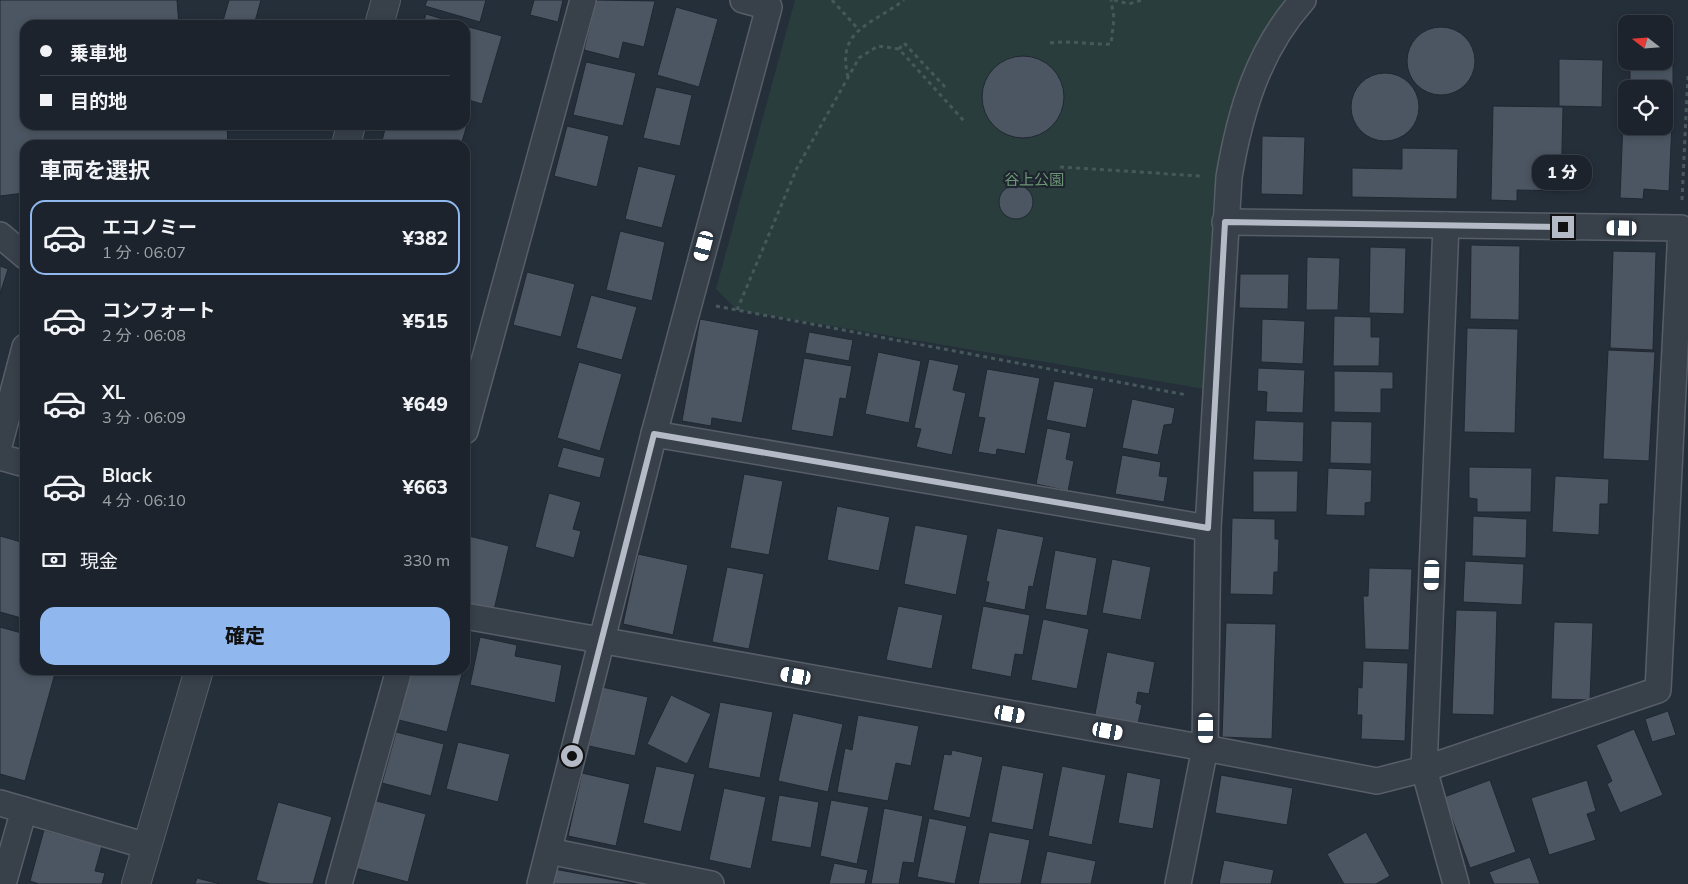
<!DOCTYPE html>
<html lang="ja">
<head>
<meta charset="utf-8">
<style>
	:root { --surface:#1c232c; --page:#252b34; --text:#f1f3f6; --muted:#a0a4a9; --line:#3a4048; --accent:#91b8ee }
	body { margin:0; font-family:Mulish,"Noto Sans JP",sans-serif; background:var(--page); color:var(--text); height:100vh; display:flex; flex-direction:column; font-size:19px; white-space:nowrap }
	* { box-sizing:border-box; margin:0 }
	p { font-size:16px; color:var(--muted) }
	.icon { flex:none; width:28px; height:28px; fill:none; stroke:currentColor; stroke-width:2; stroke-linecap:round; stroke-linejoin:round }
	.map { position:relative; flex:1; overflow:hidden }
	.drawer { position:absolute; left:20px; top:140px; width:450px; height:535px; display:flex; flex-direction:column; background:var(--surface); border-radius:15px; box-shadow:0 2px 8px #0003,0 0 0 1px var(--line) }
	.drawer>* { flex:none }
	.banner { position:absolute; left:20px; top:20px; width:450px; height:110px; border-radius:15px; box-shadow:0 2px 8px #0003,0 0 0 1px var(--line); display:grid; align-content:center; height:110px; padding:0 20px; background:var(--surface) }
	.needle { width:32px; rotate:287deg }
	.controls { position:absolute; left:1618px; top:15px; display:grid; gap:10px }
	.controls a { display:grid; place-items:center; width:55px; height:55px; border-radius:10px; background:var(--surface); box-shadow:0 2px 8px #0003,0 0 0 1px var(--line); font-size:25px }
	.end { position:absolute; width:22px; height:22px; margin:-11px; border:6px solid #b4bbc6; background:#111; box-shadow:0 0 0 2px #111 }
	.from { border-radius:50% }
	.bubble { position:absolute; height:35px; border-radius:15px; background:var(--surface); box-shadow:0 2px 8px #0003,0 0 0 1px var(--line); font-size:16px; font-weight:800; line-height:35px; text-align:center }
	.car { position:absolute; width:15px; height:30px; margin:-15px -8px; border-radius:6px; box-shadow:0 0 4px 1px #0007; background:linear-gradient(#fff 24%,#345 0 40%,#fff 0 76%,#345 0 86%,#fff 0) }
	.banner b { display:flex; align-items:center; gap:18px; height:48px; font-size:19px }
	.banner b+b { border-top:1px solid var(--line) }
	.banner i { width:12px; height:12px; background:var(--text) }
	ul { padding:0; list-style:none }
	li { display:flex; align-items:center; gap:15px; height:75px; margin:0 10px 8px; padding:0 10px; border:2px solid transparent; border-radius:15px }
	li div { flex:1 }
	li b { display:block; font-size:19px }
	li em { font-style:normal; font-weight:800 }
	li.current { border-color:var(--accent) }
	li>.icon { width:45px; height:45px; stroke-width:1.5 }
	h2 { padding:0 20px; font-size:22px; line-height:60px }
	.pay { display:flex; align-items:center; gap:12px; height:55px; padding:0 20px; font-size:19px }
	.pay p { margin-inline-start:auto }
	.cta { display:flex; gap:10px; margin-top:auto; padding:10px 20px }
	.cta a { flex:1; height:58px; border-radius:15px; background:var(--accent); color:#111; font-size:20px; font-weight:800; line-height:58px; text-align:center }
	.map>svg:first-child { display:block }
</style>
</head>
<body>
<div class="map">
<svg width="1688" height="884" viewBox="0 0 1688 884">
	<rect width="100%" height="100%" fill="#252f3a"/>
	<!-- green -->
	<path fill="#2a3d3d" d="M 795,0 L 1294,0 L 1258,56 L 1224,130 L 1213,204 L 1205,389 L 737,310 L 716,289 Z"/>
	<!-- building -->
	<g fill="#4b5662" stroke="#202731">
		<path d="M 0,0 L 177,0 L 179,25 L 25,25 L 25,125 L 227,125 L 228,145 L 25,145 L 25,193 L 0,196 Z"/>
		<path d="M 229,0 L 261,0 L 254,25 L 235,25 L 223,21 Z"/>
		<path d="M 427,0 L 486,0 L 480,22 L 425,6 Z"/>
		<path d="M 534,0 L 563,0 L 558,22 L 530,15 Z"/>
		<path d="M 596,0 L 655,1 L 644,47 L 623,42 L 619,59 L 584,50 Z"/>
		<path d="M 676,7 L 718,19 L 699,87 L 657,75 Z"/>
		<path d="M 426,14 L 463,25 L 423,25 Z"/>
		<path d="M 465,26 L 502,36 L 482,104 L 465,99 Z"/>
		<circle cx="1441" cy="61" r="34"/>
		<path d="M 1664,48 L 1673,48 L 1673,112 L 1664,111 L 1664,89 L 1630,89 L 1630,61 L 1664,61 Z"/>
		<circle cx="1023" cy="97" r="41"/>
		<path d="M 1559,59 L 1603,60 L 1602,107 L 1559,106 Z"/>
		<path d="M 586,62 L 636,73 L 623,126 L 573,115 Z"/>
		<circle cx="1385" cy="107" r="34"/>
		<path d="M 656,87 L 692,95 L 680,146 L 643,138 Z"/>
		<path d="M 1493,106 L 1563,107 L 1561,191 L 1517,190 L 1517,201 L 1491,200 Z"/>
		<path d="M 1623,121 L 1626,121 L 1626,126 L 1664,126 L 1664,122 L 1672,122 L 1669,191 L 1644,189 L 1643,199 L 1620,198 Z"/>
		<path d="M 386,125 L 465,124 L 467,125 L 461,145 L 381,145 Z"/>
		<path d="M 567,126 L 609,136 L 597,187 L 554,176 Z"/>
		<path d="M 1262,136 L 1305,137 L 1303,195 L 1261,194 Z"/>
		<path d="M 1402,148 L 1458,149 L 1457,199 L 1352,197 L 1352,168 L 1402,169 Z"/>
		<path d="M 638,166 L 676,175 L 662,228 L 625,219 Z"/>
		<circle cx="1016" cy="202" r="17"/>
		<path d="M 620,231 L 665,242 L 652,301 L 606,290 Z"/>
		<path d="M 1471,245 L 1520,246 L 1519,320 L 1470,319 Z"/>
		<path d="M 1370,247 L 1406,248 L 1404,314 L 1369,313 Z"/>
		<path d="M 1613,251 L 1656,252 L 1653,350 L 1610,348 Z"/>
		<path d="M 1307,257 L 1340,258 L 1338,310 L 1306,310 Z"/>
		<path d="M 0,266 L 8,269 L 0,294 Z"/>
		<path d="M 527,272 L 575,284 L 561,337 L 513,325 Z"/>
		<path d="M 1240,274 L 1289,274 L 1288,309 L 1239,308 Z"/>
		<path d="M 591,295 L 637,307 L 622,360 L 576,348 Z"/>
		<path d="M 1334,316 L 1371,317 L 1371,337 L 1380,337 L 1379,366 L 1333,366 Z"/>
		<path d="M 700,319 L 759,330 L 742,423 L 712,418 L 711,426 L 682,421 Z"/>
		<path d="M 1262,319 L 1305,321 L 1303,364 L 1261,362 Z"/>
		<path d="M 1467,328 L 1518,329 L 1515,433 L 1464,432 Z"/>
		<path d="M 809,332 L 853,340 L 849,361 L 805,353 Z"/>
		<path d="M 1608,350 L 1655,352 L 1649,461 L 1603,459 Z"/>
		<path d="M 878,352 L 921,361 L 909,423 L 865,414 Z"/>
		<path d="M 804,358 L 852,366 L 846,399 L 840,398 L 833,437 L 791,430 Z"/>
		<path d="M 929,359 L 959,365 L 953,390 L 966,393 L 952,455 L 916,447 L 921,429 L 914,428 Z"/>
		<path d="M 579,362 L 622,374 L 600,451 L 557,438 Z"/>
		<path d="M 1258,368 L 1305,370 L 1303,413 L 1266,412 L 1267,392 L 1257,391 Z"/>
		<path d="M 987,369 L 1040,378 L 1025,454 L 997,449 L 996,455 L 978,452 L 985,418 L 978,417 Z"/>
		<path d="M 1334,371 L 1393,372 L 1393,389 L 1381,389 L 1381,413 L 1334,412 Z"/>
		<path d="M 1054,381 L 1094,388 L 1086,428 L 1046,420 Z"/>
		<path d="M 1132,399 L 1175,408 L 1172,424 L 1164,425 L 1158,455 L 1122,448 Z"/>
		<path d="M 25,402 L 25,440 L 22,440 Z"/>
		<path d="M 1255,420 L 1304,422 L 1303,462 L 1253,460 Z"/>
		<path d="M 1331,421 L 1372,422 L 1371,464 L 1330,463 Z"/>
		<path d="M 1047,428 L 1071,433 L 1066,459 L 1074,461 L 1068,491 L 1036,484 Z"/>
		<path d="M 563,447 L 605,458 L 600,478 L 557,467 Z"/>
		<path d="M 1122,455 L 1161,462 L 1159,476 L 1168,477 L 1164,502 L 1115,494 Z"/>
		<path d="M 1469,467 L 1532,468 L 1531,512 L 1477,512 L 1477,499 L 1469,498 Z"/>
		<path d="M 1328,468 L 1372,470 L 1371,502 L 1365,503 L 1365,516 L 1326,515 Z"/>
		<path d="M 1253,471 L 1298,471 L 1297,512 L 1253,512 Z"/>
		<path d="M 744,474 L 783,481 L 769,555 L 730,548 Z"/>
		<path d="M 1555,476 L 1609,479 L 1608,504 L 1600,504 L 1599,535 L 1552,532 Z"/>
		<path d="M 549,493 L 581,502 L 573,529 L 581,531 L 574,558 L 535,547 Z"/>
		<path d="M 837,506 L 890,517 L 879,571 L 827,560 Z"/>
		<path d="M 1473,516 L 1527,519 L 1526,558 L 1472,556 Z"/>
		<path d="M 1232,518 L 1275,519 L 1275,539 L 1279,539 L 1278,572 L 1274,572 L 1273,595 L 1230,594 Z"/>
		<path d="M 915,525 L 968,535 L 956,595 L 904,584 Z"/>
		<path d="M 997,528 L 1044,537 L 1033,587 L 1029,586 L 1025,610 L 985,602 L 989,582 L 986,581 Z"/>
		<path d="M 465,535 L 509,546 L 494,610 L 465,603 Z"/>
		<path d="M 0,536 L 25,543 L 25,619 L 0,612 Z"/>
		<path d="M 1055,550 L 1097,558 L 1087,616 L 1045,609 Z"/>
		<path d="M 638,554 L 688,565 L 673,635 L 623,624 Z"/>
		<path d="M 1112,559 L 1151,567 L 1141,620 L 1102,613 Z"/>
		<path d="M 1465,561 L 1524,564 L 1522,605 L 1463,602 Z"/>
		<path d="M 727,567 L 764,574 L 749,649 L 712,642 Z"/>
		<path d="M 1369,568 L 1412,569 L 1409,650 L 1365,649 L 1363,596 L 1368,596 Z"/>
		<path d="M 898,606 L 943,615 L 932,669 L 886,660 Z"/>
		<path d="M 983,606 L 1030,615 L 1023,655 L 1015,654 L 1011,677 L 971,669 Z"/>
		<path d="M 1456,610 L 1497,611 L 1494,715 L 1452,714 Z"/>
		<path d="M 1043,619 L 1089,629 L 1077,689 L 1031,680 Z"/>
		<path d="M 1554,622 L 1593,623 L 1590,700 L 1551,699 Z"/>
		<path d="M 1226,623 L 1276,624 L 1272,739 L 1222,737 Z"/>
		<path d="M 0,627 L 25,634 L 25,670 L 56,670 L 25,781 L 0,774 Z"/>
		<path d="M 480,637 L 517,645 L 515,656 L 562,665 L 555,703 L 470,685 Z"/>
		<path d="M 1107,652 L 1155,662 L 1149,694 L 1138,692 L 1136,703 L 1142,705 L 1137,728 L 1094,719 Z"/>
		<path d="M 1363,661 L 1408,663 L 1405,741 L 1361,739 L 1362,715 L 1357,715 L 1358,687 L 1362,688 Z"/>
		<path d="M 411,670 L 463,670 L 447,732 L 399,720 Z"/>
		<path d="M 602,687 L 648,697 L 635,756 L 589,746 Z"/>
		<path d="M 671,695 L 711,714 L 687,764 L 647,744 Z"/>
		<path d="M 720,702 L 773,712 L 760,778 L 708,768 Z"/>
		<path d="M 1668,711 L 1676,735 L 1652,742 L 1645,719 Z"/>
		<path d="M 793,713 L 843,724 L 828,792 L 778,781 Z"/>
		<path d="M 858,715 L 919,726 L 911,766 L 896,763 L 888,801 L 837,792 L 845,748 L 852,750 Z"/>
		<path d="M 1634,729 L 1663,795 L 1620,813 L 1607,784 L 1612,781 L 1596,745 Z"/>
		<path d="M 396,732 L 444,744 L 431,796 L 382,783 Z"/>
		<path d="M 458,742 L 510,754 L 498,802 L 446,789 Z"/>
		<path d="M 952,750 L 983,757 L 970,818 L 933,810 L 944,754 L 951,755 Z"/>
		<path d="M 1002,765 L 1044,773 L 1033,830 L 991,822 Z"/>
		<path d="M 656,766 L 695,774 L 681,832 L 643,823 Z"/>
		<path d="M 1062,766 L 1106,775 L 1092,845 L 1048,836 Z"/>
		<path d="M 1127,772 L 1161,779 L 1153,829 L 1118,823 Z"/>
		<path d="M 582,773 L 630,784 L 616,846 L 568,836 Z"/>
		<path d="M 1221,775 L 1293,788 L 1287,825 L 1215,813 Z"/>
		<path d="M 1490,780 L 1516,852 L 1470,868 L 1444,797 Z"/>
		<path d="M 1587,780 L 1596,811 L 1587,814 L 1596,840 L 1549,855 L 1531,798 Z"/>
		<path d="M 724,788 L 766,797 L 751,869 L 709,860 Z"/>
		<path d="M 779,795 L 819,802 L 811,848 L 771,841 Z"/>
		<path d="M 373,800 L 426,814 L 408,882 L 355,868 Z"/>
		<path d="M 831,800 L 869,807 L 857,864 L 820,856 Z"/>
		<path d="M 278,802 L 332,817 L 313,884 L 270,884 L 256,880 Z"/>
		<path d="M 884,808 L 923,816 L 914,863 L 903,862 L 899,884 L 871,884 Z"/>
		<path d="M 929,818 L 967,826 L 955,884 L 917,877 Z"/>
		<path d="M 44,830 L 102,846 L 95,871 L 105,873 L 102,884 L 39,884 L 30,881 Z"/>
		<path d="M 989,832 L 1030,840 L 1021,884 L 978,884 Z"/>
		<path d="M 1366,832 L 1390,876 L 1376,884 L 1344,884 L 1327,854 Z"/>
		<path d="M 1047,851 L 1096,861 L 1091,884 L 1040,884 Z"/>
		<path d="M 1530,857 L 1540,884 L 1494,884 L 1489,872 Z"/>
		<path d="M 1224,860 L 1274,870 L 1271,884 L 1219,884 Z"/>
		<path d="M 834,863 L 868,870 L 865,884 L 829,884 Z"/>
		<path d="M 554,869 L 636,884 L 551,884 Z"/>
		<path d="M 197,878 L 220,884 L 195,884 Z"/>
	</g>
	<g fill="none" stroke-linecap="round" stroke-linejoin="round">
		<!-- minor casing -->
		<g stroke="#575e68" stroke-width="28">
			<g id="minor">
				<path d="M 1446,225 L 1424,769 L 1456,884"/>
				<path d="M 0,235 L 25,256"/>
				<path d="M 465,431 L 583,0"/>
				<path d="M 654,434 L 1208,528"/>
				<path d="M 0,442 L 25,347"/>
				<path d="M 0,457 L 25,464"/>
				<path d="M 465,616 L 1205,748 L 1377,781 L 1424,769 L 1658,690 L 1681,228 L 1225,222"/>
				<path d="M 0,803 L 147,846"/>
				<path d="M 549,851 L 711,884"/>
				<path d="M 3,884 L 24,810"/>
				<path d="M 339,884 L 399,670"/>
				<path d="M 540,884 L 654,434 L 769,7 L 743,0"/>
				<path d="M 1178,884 L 1205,748 L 1208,528 L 1229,177 C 1240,112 1258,50 1303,0"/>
			</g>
		</g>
		<!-- tertiary casing -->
		<g stroke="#575e68" stroke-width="30">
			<g id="tertiary">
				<path d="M 379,25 L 386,0"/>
				<path d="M 346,145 L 351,125"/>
				<path d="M 136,884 L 199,670"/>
			</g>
		</g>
		<!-- path -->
		<g stroke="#47585a" stroke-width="3" stroke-dasharray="4 4" stroke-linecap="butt">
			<path d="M 832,0 L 859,30"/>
			<path d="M 1114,0 L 1129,4 L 1142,0"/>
			<path d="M 1050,43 C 1071,40 1090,45 1111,44 L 1114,18 L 1111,0"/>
			<path d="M 899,49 L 904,43 L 946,88"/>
			<path d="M 848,77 C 836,29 872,25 904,0"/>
			<path d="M 1060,167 L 1201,176"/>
			<path d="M 1682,200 L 1688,74"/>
			<path d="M 716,306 L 1187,395"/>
			<path d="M 737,310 L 797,168 L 859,58 L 878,46 L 899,49 L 964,121"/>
		</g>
		<!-- minor -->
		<use href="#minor" stroke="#38404a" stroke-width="25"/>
		<!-- tertiary -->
		<use href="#tertiary" stroke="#38404a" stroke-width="28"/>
	</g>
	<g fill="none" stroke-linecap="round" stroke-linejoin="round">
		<!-- route -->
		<path stroke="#b4bbc6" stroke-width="6" d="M 572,756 L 654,434 L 1208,528 L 1225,222 L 1563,227"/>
	</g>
	<g text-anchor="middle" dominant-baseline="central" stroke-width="4.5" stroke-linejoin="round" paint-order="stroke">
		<!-- park labels -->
		<g font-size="15" fill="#6d9575" stroke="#1e252f">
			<text x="1034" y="179">谷上公園</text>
		</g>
	</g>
</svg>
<div class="controls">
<a><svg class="needle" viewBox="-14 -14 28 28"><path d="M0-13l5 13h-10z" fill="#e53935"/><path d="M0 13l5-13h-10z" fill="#a0a4a9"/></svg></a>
<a><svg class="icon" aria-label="locate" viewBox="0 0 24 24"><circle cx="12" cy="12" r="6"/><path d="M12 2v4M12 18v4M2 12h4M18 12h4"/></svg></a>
</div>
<i class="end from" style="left:572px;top:756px"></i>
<i class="end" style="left:1563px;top:227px"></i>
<div class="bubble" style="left:1532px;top:155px;width:60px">1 分</div>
<i class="car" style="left:1622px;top:228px;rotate:271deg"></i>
<i class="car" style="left:704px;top:246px;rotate:195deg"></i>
<i class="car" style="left:1432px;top:575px;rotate:182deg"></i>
<i class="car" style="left:796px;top:676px;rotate:280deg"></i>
<i class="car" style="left:1010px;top:714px;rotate:100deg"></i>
<i class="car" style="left:1206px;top:728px;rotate:180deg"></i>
<i class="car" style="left:1108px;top:731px;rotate:100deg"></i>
<div class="banner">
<b><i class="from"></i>乗車地</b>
<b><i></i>目的地</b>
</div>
<section class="drawer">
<h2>車両を選択</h2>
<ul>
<li class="current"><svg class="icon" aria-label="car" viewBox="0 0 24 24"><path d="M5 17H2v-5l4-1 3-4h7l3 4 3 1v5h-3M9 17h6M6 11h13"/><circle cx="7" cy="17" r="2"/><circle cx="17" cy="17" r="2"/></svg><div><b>エコノミー</b><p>1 分 · 06:07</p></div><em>¥382</em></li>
<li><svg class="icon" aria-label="car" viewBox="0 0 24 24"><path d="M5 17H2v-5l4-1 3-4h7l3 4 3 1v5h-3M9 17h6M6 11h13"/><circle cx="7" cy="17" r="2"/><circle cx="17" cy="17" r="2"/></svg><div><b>コンフォート</b><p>2 分 · 06:08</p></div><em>¥515</em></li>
<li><svg class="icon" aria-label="car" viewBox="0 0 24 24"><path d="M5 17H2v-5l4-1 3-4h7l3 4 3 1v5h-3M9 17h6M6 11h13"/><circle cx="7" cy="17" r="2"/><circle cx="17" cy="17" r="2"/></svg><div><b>XL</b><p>3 分 · 06:09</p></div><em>¥649</em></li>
<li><svg class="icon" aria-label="car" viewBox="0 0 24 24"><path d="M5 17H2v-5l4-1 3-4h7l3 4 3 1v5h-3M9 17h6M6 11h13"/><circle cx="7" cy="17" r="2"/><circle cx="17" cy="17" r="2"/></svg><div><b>Black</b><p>4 分 · 06:10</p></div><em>¥663</em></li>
</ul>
<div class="pay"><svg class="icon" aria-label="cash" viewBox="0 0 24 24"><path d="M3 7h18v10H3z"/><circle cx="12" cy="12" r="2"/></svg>現金<p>330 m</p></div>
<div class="cta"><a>確定</a></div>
</section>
</div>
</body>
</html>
